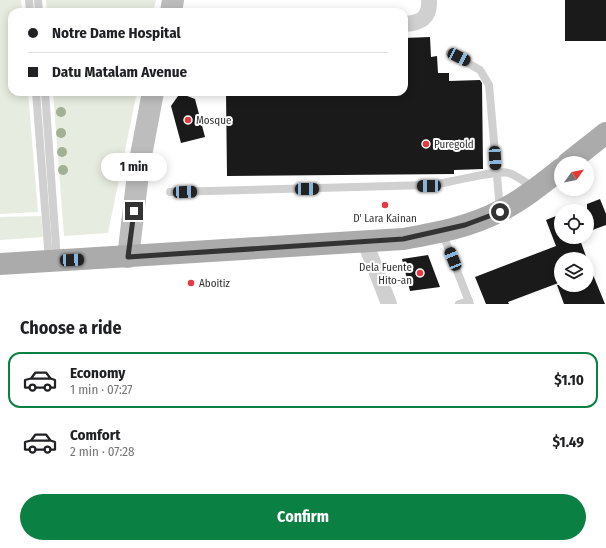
<!DOCTYPE html>
<html lang="en">
<head>
<meta charset="utf-8">
<style>
	:root { --surface:#fff; --page:#f6f6f6; --text:#202124; --muted:#757577; --line:#e0e0e0; --accent:#0b8043 }
	body { margin:0; font-family:"Fira Sans Condensed",sans-serif; background:var(--page); color:var(--text); height:100vh; display:flex; flex-direction:column; font-size:15px; white-space:nowrap }
	* { box-sizing:border-box; margin:0 }
	p { font-size:13px; color:var(--muted) }
	.icon { flex:none; width:22px; height:22px; fill:none; stroke:currentColor; stroke-width:2; stroke-linecap:round; stroke-linejoin:round }
	.map { position:relative; height:304px; overflow:hidden }
	.side { display:flex; flex-direction:column; background:var(--surface); flex:1 }
	.side>* { flex:none }
	.hud { position:absolute; left:8px; top:8px; width:400px; height:88px; border-radius:12px; box-shadow:0 2px 10px #0003; display:grid; align-content:center; height:88px; padding:0 20px; background:var(--surface) }
	.needle { width:26px; rotate:57deg }
	.controls { position:absolute; left:554px; top:156px; display:grid; gap:8px }
	.controls a { display:grid; place-items:center; width:40px; height:40px; border-radius:50%; background:var(--surface); box-shadow:0 2px 10px #0003; font-size:20px }
	.end { position:absolute; width:18px; height:18px; margin:-9px; border:5px solid #333; background:#fff; box-shadow:0 0 0 2px #fff }
	.from { border-radius:50% }
	.bubble { position:absolute; height:28px; border-radius:14px; background:var(--surface); box-shadow:0 2px 10px #0003; font-size:13px; font-weight:700; line-height:28px; text-align:center }
	.car { position:absolute; width:12px; height:24px; margin:-12px -6px; border-radius:5px; box-shadow:0 0 3px 1px #0007; background:linear-gradient(#222 24%,#8ab4d8 0 40%,#222 0 76%,#8ab4d8 0 86%,#222 0) }
	.hud b { display:flex; align-items:center; gap:14px; height:38px; font-size:15px }
	.hud b+b { border-top:1px solid var(--line) }
	.hud i { width:10px; height:10px; background:var(--text) }
	ul { padding:0; list-style:none }
	li { display:flex; align-items:center; gap:12px; height:56px; margin:0 8px 6px; padding:0 12px; border:2px solid transparent; border-radius:12px }
	li div { flex:1 }
	li b { display:block; font-size:15px }
	li em { font-style:normal; font-weight:700 }
	li.current { border-color:var(--accent) }
	li>.icon { width:36px; height:36px; stroke-width:1.5 }
	h2 { padding:0 20px; font-size:18px; line-height:48px }
	.button { display:flex; gap:8px; margin-top:auto; padding:8px 20px }
	.button a { flex:1; height:46px; border-radius:24px; background:var(--accent); color:#fff; font-size:16px; font-weight:700; line-height:46px; text-align:center }
	.map>svg:first-child { display:block }
</style>
</head>
<body>
<div class="map">
<svg width="606" height="304" viewBox="0 0 606 304">
	<rect width="100%" height="100%" fill="#fff"/>
	<!-- green -->
	<g fill="#e6ecdf">
		<path d="M 0,0 L 21,0 L 22,12 L 12,12 L 12,92 L 28,92 L 38,212 L 0,214 Z"/>
		<path d="M 46,0 L 156,0 L 153,12 L 47,12 Z"/>
		<path d="M 53,92 L 137,92 L 108,233 L 64,236 Z"/>
		<path d="M 41,216 L 43,237 L 0,240 L 0,217 Z"/>
	</g>
	<!-- building -->
	<g fill="#1a1a1a">
		<rect x="565" y="0" width="41" height="41"/>
		<path d="M 430,37 L 431,57 L 437,56 L 438,73 L 449,73 L 449,81 L 480,80 L 482,83 L 483,169 L 454,170 L 454,174 L 227,176 L 226,92 L 404,92 L 404,38 Z"/>
		<path d="M 182,94 L 195,99 L 205,137 L 181,143 L 171,106 L 178,96 Z"/>
		<path d="M 600,199 L 606,214 L 606,225 L 587,232 L 587,204 Z"/>
		<path d="M 561,214 L 561,237 L 579,237 L 587,259 L 561,259 L 561,282 L 508,302 L 509,304 L 486,304 L 475,277 L 556,246 L 546,220 Z"/>
		<path d="M 428,255 L 440,287 L 410,291 L 402,259 Z"/>
		<path d="M 587,260 L 605,304 L 564,304 L 557,285 L 587,285 Z"/>
	</g>
	<g fill="none" stroke-linecap="round" stroke-linejoin="round">
		<!-- service -->
		<g stroke="#d0d0d0" stroke-width="8">
			<path d="M 29,0 L 30,12"/>
			<path d="M 38,0 L 39,12"/>
			<path d="M 450,53 L 480,70 L 489,85 L 500,210"/>
			<path d="M 36,92 L 49,260"/>
			<path d="M 45,92 L 57,260"/>
			<path d="M 170,192 L 429,185 C 448,184 495,169 509,173 C 518,176 526,183 534,188"/>
			<path d="M 442,232 L 470,304"/>
			<path d="M 459,304 L 469,301"/>
		</g>
		<!-- minor -->
		<g stroke="#d0d0d0" stroke-width="16">
			<path d="M 404,24 C 421,23 430,18 429,0"/>
			<path d="M 365,242 L 389,304"/>
		</g>
		<!-- secondary -->
		<g stroke="#bdbdbd" stroke-width="22">
			<path d="M 171,12 L 173,0"/>
			<path d="M 128,257 L 139,166 L 153,92"/>
		</g>
		<!-- primary -->
		<g stroke="#ababab" stroke-width="22">
			<path d="M 568,163 L 606,133"/>
			<path d="M 0,264 L 403,239 C 436,233 470,227 500,211 C 522,200 542,184 561,169"/>
		</g>
	</g>
	<!-- trees -->
	<g fill="#a2b095">
		<circle cx="61" cy="112" r="5"/>
		<circle cx="61" cy="133" r="5"/>
		<circle cx="62" cy="152" r="5"/>
		<circle cx="63" cy="170" r="5"/>
	</g>
	<g fill="none" stroke-linecap="round" stroke-linejoin="round">
		<!-- route -->
		<path stroke="#333" stroke-width="5" d="M 134,211 L 128,257 L 403,239 L 465,225 L 500,212"/>
	</g>
	<!-- markers -->
	<g fill="#e63946" stroke="#fff" stroke-width="1.5">
		<circle cx="188" cy="120" r="4"/>
		<circle cx="426" cy="144" r="4"/>
		<circle cx="385" cy="205" r="4"/>
		<circle cx="420" cy="273" r="4"/>
		<circle cx="191" cy="283" r="4"/>
	</g>
	<g text-anchor="middle" dominant-baseline="central" stroke-width="4" stroke-linejoin="round" paint-order="stroke">
		<!-- poi labels -->
		<g font-size="11" fill="#333" stroke="#fff" text-anchor="start">
			<text x="196" y="120">Mosque</text>
			<text x="434" y="144">Puregold</text>
			<text x="385" y="218" text-anchor="middle">D' Lara Kainan</text>
			<text x="412" y="267" text-anchor="end">Dela Fuente<tspan x="412" dy="13">Hito-an</tspan></text>
			<text x="199" y="283">Aboitiz</text>
		</g>
	</g>
</svg>
<div class="controls">
<a><svg class="needle" viewBox="-14 -14 28 28"><path d="M0-13l5 13h-10z" fill="#e53935"/><path d="M0 13l5-13h-10z" fill="#757577"/></svg></a>
<a><svg class="icon" aria-label="locate" viewBox="0 0 24 24"><circle cx="12" cy="12" r="6"/><path d="M12 2v4M12 18v4M2 12h4M18 12h4"/></svg></a>
<a><svg class="icon" aria-label="layers" viewBox="0 0 24 24"><path d="M12 4l9 5-9 5-9-5zM3 14l9 5 9-5"/></svg></a>
</div>
<i class="end from" style="left:500px;top:212px"></i>
<i class="end" style="left:134px;top:211px"></i>
<div class="bubble" style="left:101px;top:153px;width:66px">1 min</div>
<i class="car" style="left:459px;top:57px;rotate:116deg"></i>
<i class="car" style="left:495px;top:158px;rotate:177deg"></i>
<i class="car" style="left:429px;top:186px;rotate:269deg"></i>
<i class="car" style="left:307px;top:189px;rotate:89deg"></i>
<i class="car" style="left:185px;top:192px;rotate:88deg"></i>
<i class="car" style="left:453px;top:259px;rotate:338deg"></i>
<i class="car" style="left:72px;top:260px;rotate:88deg"></i>
<div class="hud">
<b><i class="from"></i>Notre Dame Hospital</b>
<b><i></i>Datu Matalam Avenue</b>
</div>
</div>
<section class="side">
<h2>Choose a ride</h2>
<ul>
<li class="current"><svg class="icon" aria-label="car" viewBox="0 0 24 24"><path d="M5 17H2v-5l4-1 3-4h7l3 4 3 1v5h-3M9 17h6M6 11h13"/><circle cx="7" cy="17" r="2"/><circle cx="17" cy="17" r="2"/></svg><div><b>Economy</b><p>1 min · 07:27</p></div><em>$1.10</em></li>
<li><svg class="icon" aria-label="car" viewBox="0 0 24 24"><path d="M5 17H2v-5l4-1 3-4h7l3 4 3 1v5h-3M9 17h6M6 11h13"/><circle cx="7" cy="17" r="2"/><circle cx="17" cy="17" r="2"/></svg><div><b>Comfort</b><p>2 min · 07:28</p></div><em>$1.49</em></li>
</ul>
<div class="button"><a>Confirm</a></div>
</section>
</body>
</html>
